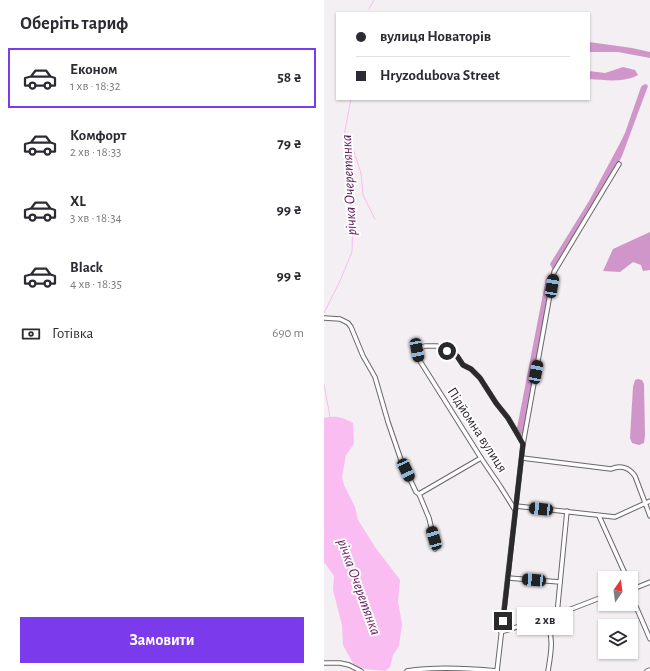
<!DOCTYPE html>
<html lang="uk">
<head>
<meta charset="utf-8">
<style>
	:root { --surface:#fff; --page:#f7f7f7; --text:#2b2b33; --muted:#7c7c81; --line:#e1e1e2; --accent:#7c3aed }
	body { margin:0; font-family:"Alegreya Sans",sans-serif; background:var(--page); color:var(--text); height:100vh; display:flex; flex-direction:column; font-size:15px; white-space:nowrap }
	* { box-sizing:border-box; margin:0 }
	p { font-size:13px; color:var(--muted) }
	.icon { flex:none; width:22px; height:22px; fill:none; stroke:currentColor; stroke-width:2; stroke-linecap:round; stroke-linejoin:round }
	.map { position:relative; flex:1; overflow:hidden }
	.details { display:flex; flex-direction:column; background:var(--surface); width:324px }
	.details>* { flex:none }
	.banner { position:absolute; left:12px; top:12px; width:254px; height:88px; border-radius:0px; box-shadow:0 1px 3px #0004; display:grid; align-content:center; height:88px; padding:0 20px; background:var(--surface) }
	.needle { width:26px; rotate:14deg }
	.fabs { position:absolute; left:274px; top:571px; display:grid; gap:8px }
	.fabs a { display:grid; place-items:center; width:40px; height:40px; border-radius:0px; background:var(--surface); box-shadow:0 1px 3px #0004; font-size:20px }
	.end { position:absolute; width:18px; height:18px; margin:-9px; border:5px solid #2b2a2b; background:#fff; box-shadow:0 0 0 2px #fff }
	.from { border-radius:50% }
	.bubble { position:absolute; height:28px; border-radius:0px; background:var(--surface); box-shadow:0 1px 3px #0004; font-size:13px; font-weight:600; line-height:28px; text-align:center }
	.car { position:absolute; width:12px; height:24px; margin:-12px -6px; border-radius:5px; box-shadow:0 0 3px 1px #0007; background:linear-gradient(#222 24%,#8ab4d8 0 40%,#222 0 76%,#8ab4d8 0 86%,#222 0) }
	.banner b { display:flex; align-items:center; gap:14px; height:38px; font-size:15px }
	.banner b+b { border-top:1px solid var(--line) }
	.banner i { width:10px; height:10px; background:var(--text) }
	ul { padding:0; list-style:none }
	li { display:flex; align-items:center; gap:12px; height:60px; margin:0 8px 6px; padding:0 12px; border:2px solid transparent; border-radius:0px }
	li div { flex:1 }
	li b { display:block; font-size:15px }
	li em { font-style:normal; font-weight:600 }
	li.on { border-color:var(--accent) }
	li>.icon { width:36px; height:36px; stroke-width:1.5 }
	h2 { padding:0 20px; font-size:18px; line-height:48px }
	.pay { display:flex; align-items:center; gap:10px; height:44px; padding:0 20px; font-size:15px }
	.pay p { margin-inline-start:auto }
	.action { display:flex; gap:8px; margin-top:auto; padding:8px 20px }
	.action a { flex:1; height:46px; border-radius:0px; background:var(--accent); color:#fff; font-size:16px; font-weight:600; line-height:46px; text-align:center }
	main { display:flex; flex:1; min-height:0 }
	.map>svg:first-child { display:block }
</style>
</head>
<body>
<main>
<section class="details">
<h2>Оберіть тариф</h2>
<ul>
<li class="on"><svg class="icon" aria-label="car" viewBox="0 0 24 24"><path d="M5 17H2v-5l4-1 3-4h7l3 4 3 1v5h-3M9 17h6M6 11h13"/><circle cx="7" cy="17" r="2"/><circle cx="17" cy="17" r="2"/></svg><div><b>Економ</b><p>1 хв · 18:32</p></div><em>58 ₴</em></li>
<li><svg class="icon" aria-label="car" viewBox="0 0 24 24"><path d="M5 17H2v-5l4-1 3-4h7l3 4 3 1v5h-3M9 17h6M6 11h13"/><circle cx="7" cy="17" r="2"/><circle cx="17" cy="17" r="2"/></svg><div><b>Комфорт</b><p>2 хв · 18:33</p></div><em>79 ₴</em></li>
<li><svg class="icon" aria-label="car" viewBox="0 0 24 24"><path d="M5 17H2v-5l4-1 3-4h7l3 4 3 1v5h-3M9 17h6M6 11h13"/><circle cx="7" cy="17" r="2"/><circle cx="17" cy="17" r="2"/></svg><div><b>XL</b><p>3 хв · 18:34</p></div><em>99 ₴</em></li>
<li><svg class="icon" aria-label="car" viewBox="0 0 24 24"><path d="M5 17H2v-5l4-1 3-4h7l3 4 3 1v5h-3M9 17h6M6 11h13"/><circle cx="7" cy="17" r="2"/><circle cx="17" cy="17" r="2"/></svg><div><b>Black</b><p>4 хв · 18:35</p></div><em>99 ₴</em></li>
</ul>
<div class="pay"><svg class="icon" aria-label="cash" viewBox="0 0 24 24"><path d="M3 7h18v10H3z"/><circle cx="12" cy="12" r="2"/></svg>Готівка<p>690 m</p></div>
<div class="action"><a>Замовити</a></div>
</section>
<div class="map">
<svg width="326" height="671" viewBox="0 0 326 671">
	<rect width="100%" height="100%" fill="#f3eff2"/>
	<!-- forest -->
	<g fill="#d096ca">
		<path d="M 265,42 L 308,48 L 326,52 L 326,58 L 294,52 L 265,52 Z"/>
		<path d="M 299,67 L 311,70 L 314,75 C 299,83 282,80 265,79 L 265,71 L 281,73 Z"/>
		<path d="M 322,84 L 324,86 L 298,156 L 290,172 L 229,270 L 226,264 L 265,201 L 294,147 L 301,133 L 317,87 L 319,85 Z"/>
		<path d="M 326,232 L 326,270 L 319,271 L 317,265 L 309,262 L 296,272 L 279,271 L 289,249 Z"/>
		<path d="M 226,275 L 227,275 L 228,280 L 201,426 L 199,433 L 196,435 L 193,432 L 193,428 L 217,304 L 222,279 Z"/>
		<path d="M 314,379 L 318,380 L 320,384 L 321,435 L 320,443 L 315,445 L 308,443 L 306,438 L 309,387 L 311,380 Z"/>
	</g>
	<!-- water -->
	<path fill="#f9bdf2" d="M 0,417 L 1,418 C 12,415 20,418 29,423 L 30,444 L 22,455 L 18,477 L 20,485 L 31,507 L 34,520 L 51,547 L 76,580 L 74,602 L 78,624 L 75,646 L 69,655 L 66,667 L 61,671 L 41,669 L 30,665 L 19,645 L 18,625 L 9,590 L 10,576 L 0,562 Z"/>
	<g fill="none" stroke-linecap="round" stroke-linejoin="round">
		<!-- stream -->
		<g stroke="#f9bdf2" stroke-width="1">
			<path d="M 45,9 L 50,0"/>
			<path d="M 29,149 L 37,173 L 39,195 L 51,219"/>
			<path d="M 0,313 L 16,281 L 28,252 L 29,218 L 21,169 L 19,141 L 27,99"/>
			<path d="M 0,384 L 6,417"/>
		</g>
		<!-- street casing -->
		<g stroke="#6a6769" stroke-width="5.5">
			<g id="street">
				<path d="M 0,318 L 16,319 L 24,323 L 27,327 L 39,356 L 51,377 L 64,422 L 77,460 L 92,492 L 95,494 L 105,518 L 110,539 L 111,549"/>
				<path d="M 198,458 L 287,469 C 296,465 305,467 311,476 L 326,516"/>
				<path d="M 95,494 L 157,458"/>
				<path d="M 192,506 L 291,517 L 326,501"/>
				<path d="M 191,510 L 176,486 L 157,458 L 96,361 L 93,349 L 101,346 L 113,346 L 133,356 L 139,365 L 147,369 L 156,378 L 172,403 L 184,418 L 199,443"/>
				<path d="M 275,516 L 303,578"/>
				<path d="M 184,578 L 236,582"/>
				<path d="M 307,588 L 309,589 L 326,582"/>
				<path d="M 307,595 L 326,639"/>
				<path d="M 233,614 L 243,511"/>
				<path d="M 220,619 C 231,634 227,653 224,671"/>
				<path d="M 177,632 L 237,613 L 281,596"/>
				<path d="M 0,663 L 16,663 L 25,665 L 37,671"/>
				<path d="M 83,671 C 112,666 143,668 173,671"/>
				<path d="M 173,671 L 199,444 L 230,272 L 295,164"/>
				<path d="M 323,671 L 326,670"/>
			</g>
		</g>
		<!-- street -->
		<use href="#street" stroke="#fff" stroke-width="3.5"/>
	</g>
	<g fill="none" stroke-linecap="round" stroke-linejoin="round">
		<!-- route -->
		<path stroke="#2b2a2b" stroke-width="5" d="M 123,351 L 133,356 L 139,365 L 147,369 L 156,378 L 172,403 L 184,418 L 199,444 L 179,621"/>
	</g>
	<g text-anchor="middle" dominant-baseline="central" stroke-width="4" stroke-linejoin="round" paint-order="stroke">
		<!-- street labels -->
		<g font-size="14" fill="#2b2a2b" stroke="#fffdff">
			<text transform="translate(153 430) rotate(57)">Підйомна вулиця</text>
		</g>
		<!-- water labels -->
		<g font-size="15" font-style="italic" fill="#601c5c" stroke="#fffdff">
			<text transform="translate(25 185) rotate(-93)">річка Очеретянка</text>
			<text transform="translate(35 587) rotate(70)">річка Очеретянка</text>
		</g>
	</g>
</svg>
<div class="fabs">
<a><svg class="needle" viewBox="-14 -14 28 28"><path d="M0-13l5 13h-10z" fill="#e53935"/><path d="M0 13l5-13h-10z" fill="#7c7c81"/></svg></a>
<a><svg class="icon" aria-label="layers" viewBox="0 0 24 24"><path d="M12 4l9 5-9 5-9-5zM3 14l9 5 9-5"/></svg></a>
</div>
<i class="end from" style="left:123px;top:351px"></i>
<i class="end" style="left:179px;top:621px"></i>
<div class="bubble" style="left:193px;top:607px;width:56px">2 хв</div>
<i class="car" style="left:228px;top:286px;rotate:9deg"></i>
<i class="car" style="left:93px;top:350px;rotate:169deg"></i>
<i class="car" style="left:212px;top:372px;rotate:11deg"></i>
<i class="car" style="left:82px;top:470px;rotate:155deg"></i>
<i class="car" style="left:217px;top:509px;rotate:276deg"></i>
<i class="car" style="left:110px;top:538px;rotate:344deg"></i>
<i class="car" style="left:210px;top:580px;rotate:274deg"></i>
<div class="banner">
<b><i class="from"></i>вулиця Новаторів</b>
<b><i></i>Hryzodubova Street</b>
</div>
</div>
</main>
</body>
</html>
